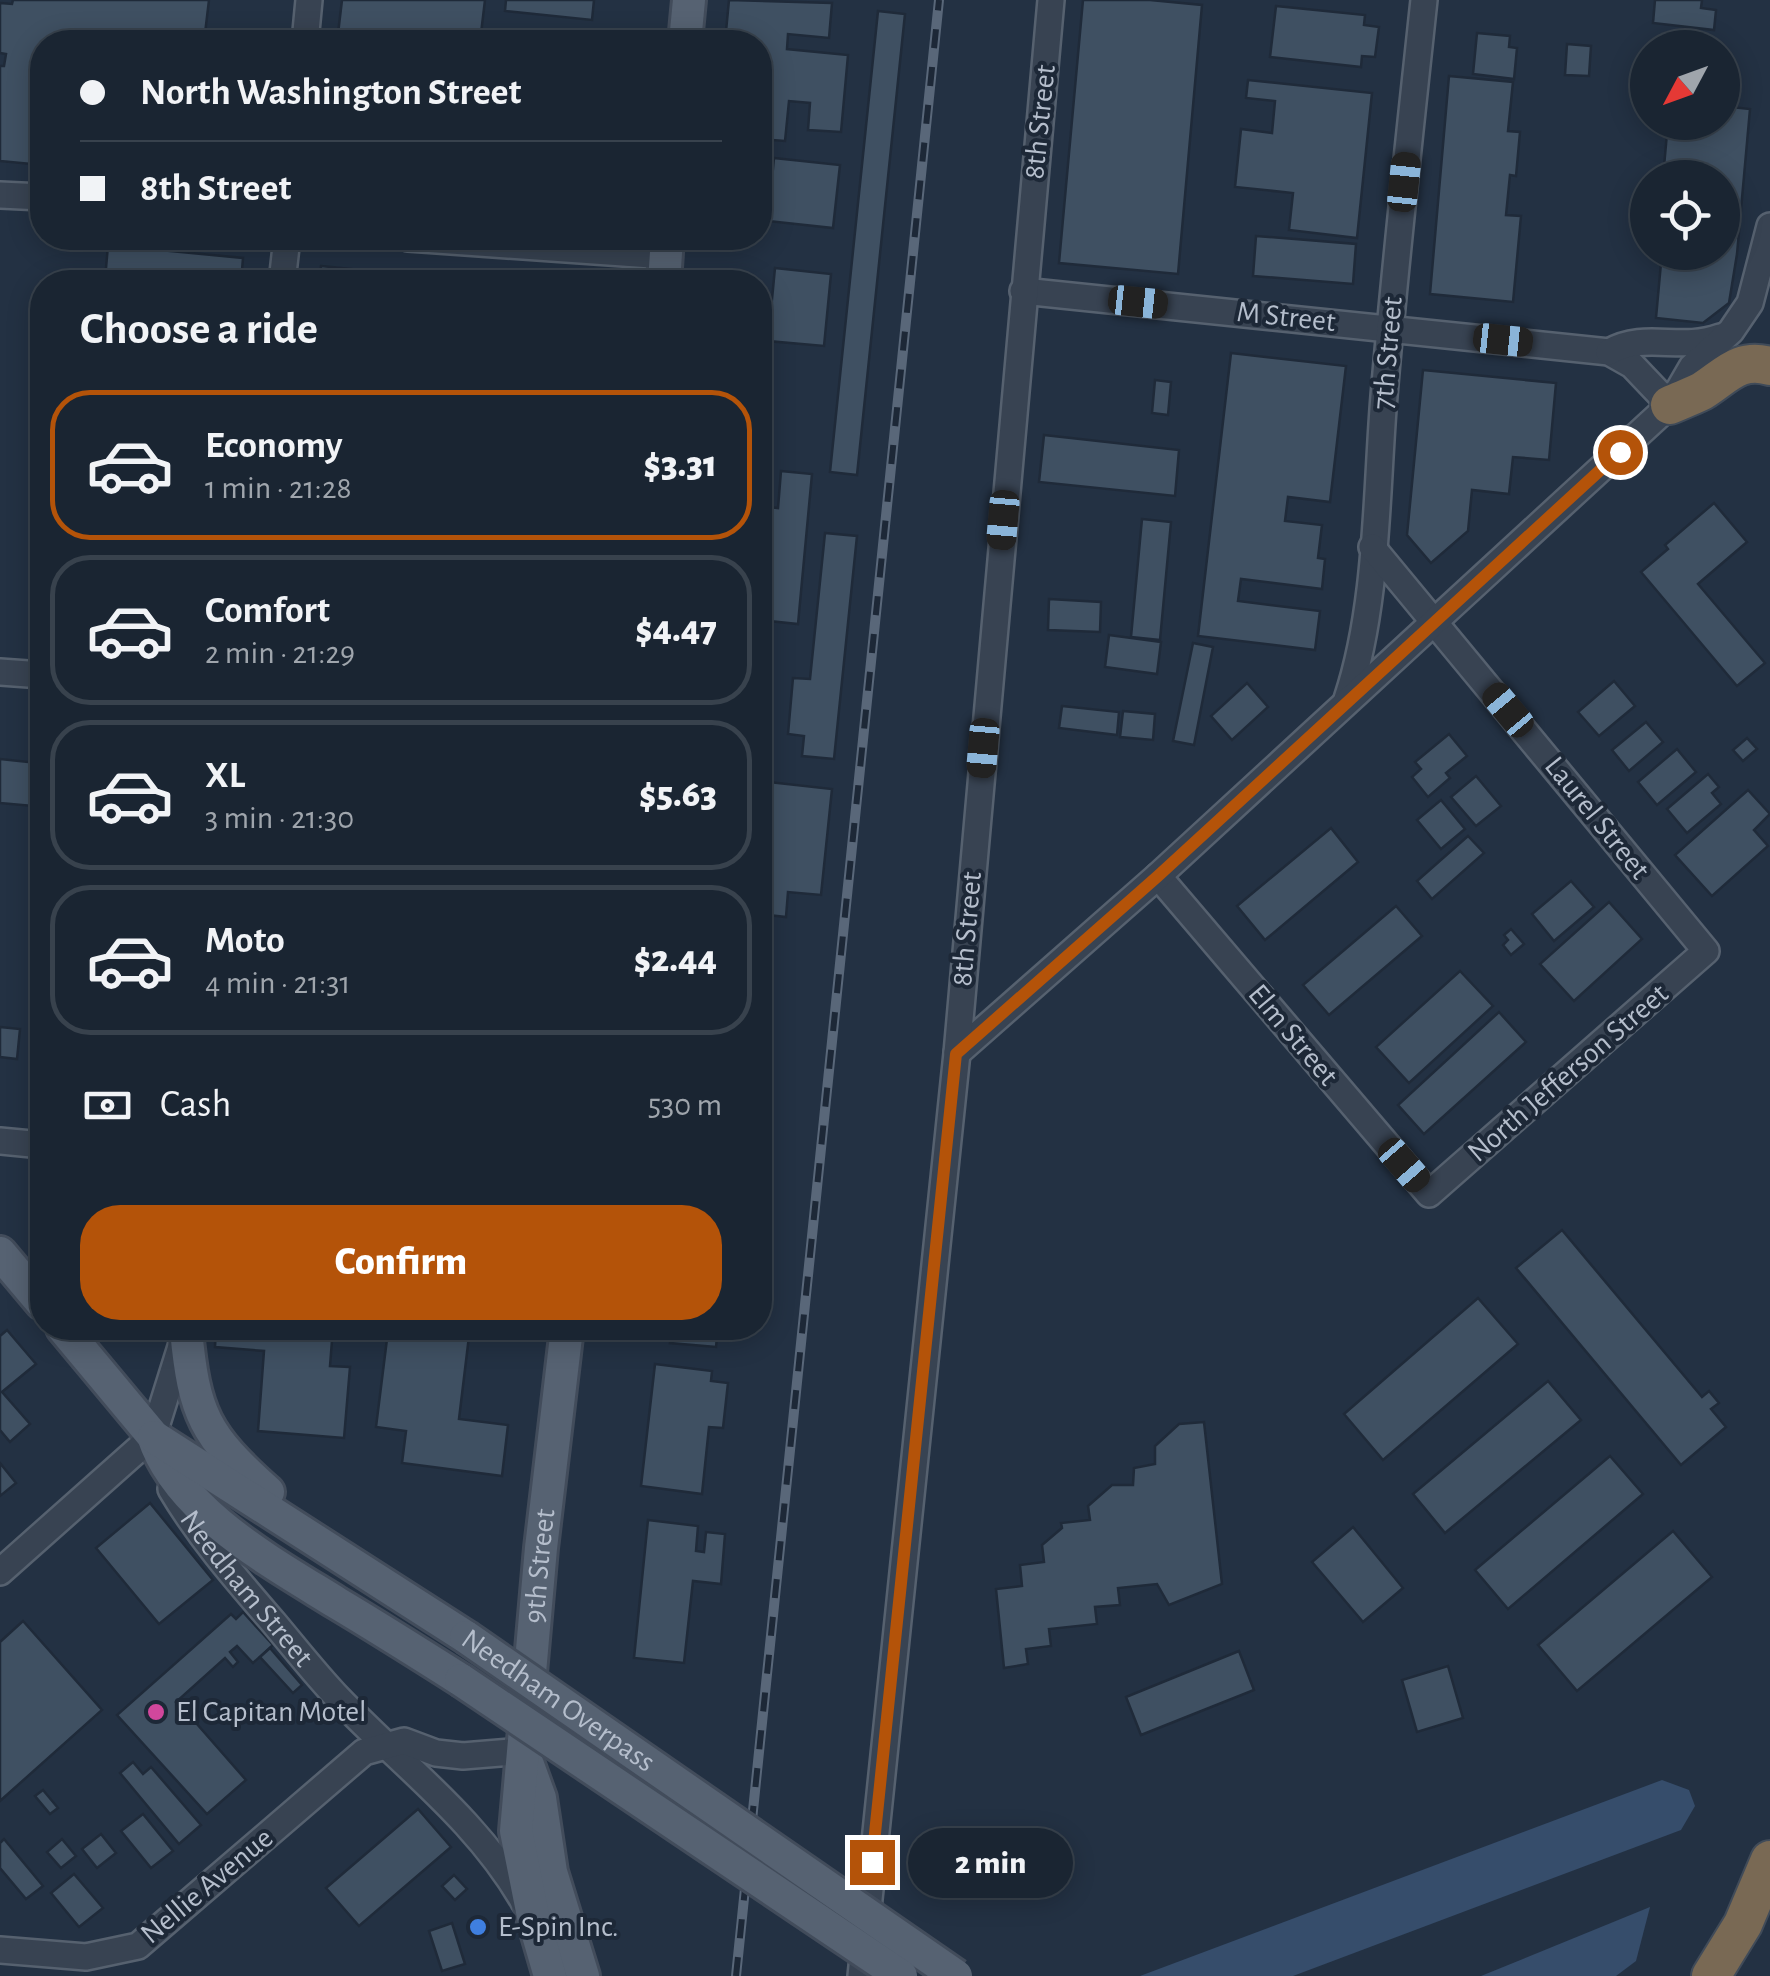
<!DOCTYPE html>
<html lang="en">
<head>
<meta charset="utf-8">
<style>
	:root { --surface:#1a2532; --page:#27313e; --text:#f1f3f6; --muted:#9fa5ac; --line:#38424d; --accent:#b45309 }
	body { margin:0; font-family:"Alegreya Sans",sans-serif; background:var(--page); color:var(--text); height:100vh; display:flex; flex-direction:column; font-size:38px; white-space:nowrap }
	* { box-sizing:border-box; margin:0 }
	p { font-size:32px; color:var(--muted) }
	.icon { flex:none; width:55px; height:55px; fill:none; stroke:currentColor; stroke-width:2; stroke-linecap:round; stroke-linejoin:round }
	.map { position:relative; flex:1; overflow:hidden }
	.sheet { position:absolute; left:30px; top:270px; width:742px; height:1070px; display:flex; flex-direction:column; background:var(--surface); border-radius:40px; box-shadow:0 5px 25px #0003,0 0 0 2px var(--line) }
	.sheet>* { flex:none }
	.hud { position:absolute; left:30px; top:30px; width:742px; height:220px; border-radius:40px; box-shadow:0 5px 25px #0003,0 0 0 2px var(--line); display:grid; align-content:center; height:220px; padding:0 50px; background:var(--surface) }
	.needle { width:65px; rotate:229deg }
	.buttons { position:absolute; left:1630px; top:30px; display:grid; gap:20px }
	.buttons a { display:grid; place-items:center; width:110px; height:110px; border-radius:50%; background:var(--surface); box-shadow:0 5px 25px #0003,0 0 0 2px var(--line); font-size:50px }
	.end { position:absolute; width:45px; height:45px; margin:-22px; border:12px solid #b45309; background:#fff; box-shadow:0 0 0 5px #fff }
	.from { border-radius:50% }
	.bubble { position:absolute; height:70px; border-radius:35px; background:var(--surface); box-shadow:0 5px 25px #0003,0 0 0 2px var(--line); font-size:32px; font-weight:800; line-height:70px; text-align:center }
	.car { position:absolute; width:30px; height:60px; margin:-30px -15px; border-radius:12px; box-shadow:0 0 8px 2px #0007; background:linear-gradient(#222 24%,#8ab4d8 0 40%,#222 0 76%,#8ab4d8 0 86%,#222 0) }
	.hud b { display:flex; align-items:center; gap:35px; height:95px; font-size:38px }
	.hud b+b { border-top:2px solid var(--line) }
	.hud i { width:25px; height:25px; background:var(--text) }
	ul { padding:0; list-style:none }
	li { display:flex; align-items:center; gap:30px; height:150px; margin:0 20px 15px; padding:0 30px; border:5px solid var(--line); border-radius:40px }
	li div { flex:1 }
	li b { display:block; font-size:38px }
	li em { font-style:normal; font-weight:800 }
	li.active { border-color:var(--accent) }
	li>.icon { width:90px; height:90px; stroke-width:1.5 }
	h2 { padding:0 50px; font-size:45px; line-height:120px }
	.pay { display:flex; align-items:center; gap:25px; height:110px; padding:0 50px; font-size:38px }
	.pay p { margin-inline-start:auto }
	.action { display:flex; gap:20px; margin-top:auto; padding:20px 50px }
	.action a { flex:1; height:115px; border-radius:40px; background:var(--accent); color:#fff; font-size:40px; font-weight:800; line-height:115px; text-align:center }
	.map>svg:first-child { display:block }
</style>
</head>
<body>
<div class="map">
<svg width="1770" height="1976" viewBox="0 0 1770 1976">
	<rect width="100%" height="100%" fill="#233143"/>
	<!-- water -->
	<g fill="#364d6b">
		<path d="M 1662,1780 L 1689,1790 L 1695,1806 L 1681,1830 L 1293,1976 L 1140,1976 Z"/>
		<path d="M 1650,1907 L 1636,1961 L 1616,1976 L 1481,1976 Z"/>
	</g>
	<!-- building -->
	<g fill="#3f5062" stroke="#1f2a39" stroke-width="2.5">
		<path d="M 13,0 L 209,0 L 204,42 L 208,42 L 42,42 L 42,165 L 0,161 L 0,66 L 4,66 L 6,54 L 0,53 L 0,3 L 12,4 Z"/>
		<path d="M 342,0 L 485,0 L 480,42 L 337,42 Z"/>
		<path d="M 506,0 L 594,0 L 592,20 L 505,11 Z"/>
		<path d="M 729,0 L 832,3 L 829,38 L 788,34 L 787,49 L 848,55 L 841,132 L 808,130 L 810,103 L 789,101 L 785,141 L 760,139 L 760,42 L 725,42 Z"/>
		<path d="M 1083,0 L 1150,0 L 1202,5 L 1178,274 L 1059,263 Z"/>
		<path d="M 1655,0 L 1702,0 L 1701,8 L 1716,10 L 1714,30 L 1653,23 Z"/>
		<path d="M 1276,6 L 1365,15 L 1364,25 L 1379,27 L 1375,57 L 1362,56 L 1361,67 L 1270,57 Z"/>
		<path d="M 878,11 L 905,14 L 857,475 L 830,472 Z"/>
		<path d="M 1477,33 L 1510,36 L 1509,47 L 1517,48 L 1514,79 L 1473,74 Z"/>
		<path d="M 1567,44 L 1591,46 L 1589,76 L 1565,75 Z"/>
		<path d="M 1449,76 L 1513,82 L 1508,131 L 1520,132 L 1516,176 L 1510,175 L 1506,215 L 1521,216 L 1513,302 L 1430,294 Z"/>
		<path d="M 1248,80 L 1372,93 L 1357,238 L 1289,230 L 1293,193 L 1235,187 L 1241,129 L 1272,133 L 1275,101 L 1246,98 Z"/>
		<path d="M 1722,106 L 1750,109 L 1737,254 L 1729,303 L 1703,323 L 1656,318 L 1662,252 L 1722,252 L 1722,178 L 1663,178 L 1668,122 L 1722,122 Z"/>
		<path d="M 774,158 L 840,165 L 833,228 L 768,221 Z"/>
		<path d="M 1256,236 L 1356,244 L 1353,284 L 1253,276 Z"/>
		<path d="M 108,245 L 243,258 L 241,282 L 105,280 Z"/>
		<path d="M 321,266 L 457,280 L 457,282 L 319,282 Z"/>
		<path d="M 775,268 L 831,274 L 824,346 L 768,341 Z"/>
		<path d="M 1231,353 L 1346,366 L 1330,502 L 1288,497 L 1285,521 L 1322,525 L 1318,558 L 1325,559 L 1322,589 L 1241,579 L 1238,601 L 1320,611 L 1315,650 L 1198,636 Z"/>
		<path d="M 1423,370 L 1556,383 L 1549,460 L 1513,457 L 1509,494 L 1472,490 L 1468,531 L 1431,563 L 1407,535 Z"/>
		<path d="M 1155,380 L 1171,382 L 1168,415 L 1152,413 Z"/>
		<path d="M 1044,435 L 1179,450 L 1175,496 L 1039,482 Z"/>
		<path d="M 781,471 L 812,474 L 798,624 L 760,620 L 760,506 L 778,508 Z"/>
		<path d="M 1714,503 L 1747,542 L 1698,584 L 1765,663 L 1737,686 L 1641,572 L 1668,549 L 1665,545 Z"/>
		<path d="M 1142,519 L 1171,522 L 1160,640 L 1131,637 Z"/>
		<path d="M 825,533 L 857,536 L 834,759 L 802,756 L 804,736 L 788,734 L 793,678 L 810,679 Z"/>
		<path d="M 1049,599 L 1101,602 L 1100,632 L 1048,630 Z"/>
		<path d="M 1109,635 L 1161,642 L 1157,674 L 1105,667 Z"/>
		<path d="M 1193,643 L 1213,647 L 1194,745 L 1173,741 Z"/>
		<path d="M 1614,681 L 1635,706 L 1599,736 L 1578,712 Z"/>
		<path d="M 1247,683 L 1268,707 L 1232,740 L 1211,716 Z"/>
		<path d="M 1062,706 L 1119,712 L 1117,735 L 1059,728 Z"/>
		<path d="M 1123,711 L 1155,714 L 1153,740 L 1120,737 Z"/>
		<path d="M 1646,722 L 1663,742 L 1629,771 L 1612,750 Z"/>
		<path d="M 1449,734 L 1467,756 L 1446,773 L 1450,778 L 1428,797 L 1412,777 L 1421,769 L 1415,762 Z"/>
		<path d="M 1747,738 L 1757,749 L 1743,761 L 1733,750 Z"/>
		<path d="M 1677,749 L 1696,772 L 1657,805 L 1638,782 Z"/>
		<path d="M 0,759 L 38,763 L 33,806 L 0,803 Z"/>
		<path d="M 1708,774 L 1719,787 L 1712,793 L 1721,804 L 1687,833 L 1667,809 Z"/>
		<path d="M 1476,776 L 1501,806 L 1476,826 L 1451,797 Z"/>
		<path d="M 760,781 L 832,789 L 821,895 L 788,892 L 786,917 L 760,914 Z"/>
		<path d="M 1748,790 L 1770,814 L 1754,830 L 1768,846 L 1712,896 L 1675,855 Z"/>
		<path d="M 1441,800 L 1465,829 L 1441,849 L 1417,820 Z"/>
		<path d="M 1331,828 L 1358,862 L 1265,940 L 1237,906 Z"/>
		<path d="M 1468,836 L 1484,853 L 1432,899 L 1417,881 Z"/>
		<path d="M 1571,881 L 1594,907 L 1554,941 L 1532,914 Z"/>
		<path d="M 1609,902 L 1642,939 L 1574,1001 L 1540,964 Z"/>
		<path d="M 1396,906 L 1422,936 L 1329,1015 L 1303,985 Z"/>
		<path d="M 1511,929 L 1524,944 L 1511,955 L 1503,945 L 1508,940 L 1504,935 Z"/>
		<path d="M 1460,971 L 1493,1006 L 1409,1083 L 1376,1047 Z"/>
		<path d="M 1499,1012 L 1526,1042 L 1424,1134 L 1398,1105 Z"/>
		<path d="M 0,1027 L 20,1029 L 17,1059 L 0,1057 Z"/>
		<path d="M 1562,1230 L 1702,1397 L 1709,1391 L 1719,1403 L 1711,1409 L 1726,1427 L 1681,1465 L 1516,1268 Z"/>
		<path d="M 1478,1298 L 1518,1344 L 1383,1460 L 1344,1414 Z"/>
		<path d="M 216,1328 L 333,1328 L 330,1366 L 350,1367 L 344,1438 L 258,1431 L 264,1351 L 215,1347 Z"/>
		<path d="M 381,1328 L 470,1328 L 459,1419 L 508,1425 L 502,1476 L 402,1463 L 406,1431 L 376,1427 L 388,1331 Z"/>
		<path d="M 672,1328 L 718,1328 L 716,1347 L 670,1343 Z"/>
		<path d="M 7,1330 L 36,1364 L 2,1392 L 30,1424 L 10,1442 L 0,1430 L 0,1336 Z"/>
		<path d="M 655,1364 L 712,1371 L 711,1381 L 728,1383 L 723,1428 L 709,1427 L 702,1494 L 641,1486 Z"/>
		<path d="M 1548,1381 L 1581,1420 L 1445,1533 L 1413,1494 Z"/>
		<path d="M 1204,1422 L 1222,1584 L 1169,1605 L 1157,1584 L 1118,1588 L 1120,1605 L 1095,1607 L 1097,1624 L 1049,1629 L 1051,1646 L 1026,1649 L 1028,1664 L 1004,1668 L 996,1589 L 1022,1586 L 1020,1565 L 1044,1562 L 1042,1545 L 1062,1528 L 1061,1523 L 1090,1520 L 1088,1506 L 1112,1485 L 1133,1485 L 1134,1468 L 1155,1464 L 1155,1446 L 1179,1424 Z"/>
		<path d="M 1610,1456 L 1643,1494 L 1508,1609 L 1475,1570 Z"/>
		<path d="M 0,1463 L 16,1483 L 0,1496 Z"/>
		<path d="M 150,1503 L 213,1580 L 159,1624 L 96,1548 Z"/>
		<path d="M 648,1520 L 698,1526 L 696,1551 L 704,1552 L 706,1532 L 725,1534 L 721,1584 L 693,1581 L 684,1663 L 634,1658 Z"/>
		<path d="M 1353,1527 L 1403,1588 L 1363,1622 L 1312,1562 Z"/>
		<path d="M 1673,1531 L 1712,1577 L 1577,1691 L 1538,1645 Z"/>
		<path d="M 243,1612 L 273,1645 L 253,1663 L 237,1646 L 230,1652 L 238,1662 L 233,1667 L 225,1658 L 176,1702 L 183,1710 L 190,1702 L 196,1709 L 189,1715 L 246,1780 L 207,1814 L 117,1715 L 231,1614 L 236,1619 Z"/>
		<path d="M 23,1621 L 102,1710 L 0,1801 L 0,1642 Z"/>
		<path d="M 270,1648 L 302,1685 L 293,1693 L 260,1657 Z"/>
		<path d="M 1239,1651 L 1254,1690 L 1141,1735 L 1126,1697 Z"/>
		<path d="M 1448,1666 L 1463,1718 L 1417,1732 L 1402,1680 Z"/>
		<path d="M 133,1762 L 143,1774 L 151,1767 L 201,1825 L 179,1844 L 120,1773 Z"/>
		<path d="M 43,1790 L 58,1808 L 50,1814 L 35,1796 Z"/>
		<path d="M 418,1809 L 451,1847 L 359,1926 L 326,1888 Z"/>
		<path d="M 143,1814 L 173,1851 L 151,1868 L 121,1831 Z"/>
		<path d="M 101,1834 L 116,1853 L 97,1868 L 82,1849 Z"/>
		<path d="M 4,1839 L 43,1886 L 26,1899 L 0,1868 L 0,1843 Z"/>
		<path d="M 62,1839 L 76,1856 L 61,1868 L 47,1852 Z"/>
		<path d="M 74,1874 L 103,1908 L 79,1927 L 51,1893 Z"/>
		<path d="M 454,1875 L 467,1889 L 455,1900 L 442,1886 Z"/>
		<path d="M 452,1923 L 465,1964 L 442,1971 L 429,1931 Z"/>
	</g>
	<g fill="none" stroke-linecap="round" stroke-linejoin="round">
		<!-- minor casing -->
		<g stroke="#56616f" stroke-width="30">
			<g id="minor">
				<path d="M 305,42 L 309,0"/>
				<path d="M 0,195 L 42,197"/>
				<path d="M 408,238 L 666,256"/>
				<path d="M 282,282 L 287,238"/>
				<path d="M 1023,291 L 1609,352 L 1632,365 L 1670,405"/>
				<path d="M 1609,352 C 1646,331 1679,352 1720,337"/>
				<path d="M 0,672 L 42,675"/>
				<path d="M 1347,699 C 1378,606 1376,494 1384,396 C 1395,264 1410,132 1424,0"/>
				<path d="M 1158,876 L 1429,1194 L 1706,951 L 1372,547"/>
				<path d="M 957,1053 L 1158,876 L 1670,405 L 1692,367 L 1731,331 L 1750,303 L 1770,226"/>
				<path d="M 0,1141 L 42,1145"/>
				<path id="s1" d="M 171,1489 C 200,1538 237,1580 274,1623 C 295,1648 316,1675 339,1699 C 403,1766 477,1820 524,1902"/>
				<path d="M 0,1572 L 153,1436 L 184,1337"/>
				<path d="M 0,1950 L 86,1957 L 138,1946 L 364,1752 L 404,1741 L 436,1753 L 463,1756 L 523,1751"/>
				<path d="M 861,1976 L 957,1053 L 1051,0"/>
			</g>
		</g>
		<!-- major casing -->
		<g stroke="#424c5b" stroke-width="38">
			<g id="major">
				<path d="M 685,42 L 689,0"/>
				<path d="M 664,282 L 667,238"/>
				<path d="M 0,1253 L 42,1303"/>
				<path d="M 63,1328 L 153,1436 C 178,1512 273,1563 337,1603 C 379,1628 420,1654 461,1680"/>
				<path d="M 186,1330 C 194,1414 204,1435 268,1492"/>
				<path d="M 154,1437 L 466,1637"/>
				<path d="M 528,1765 L 540,1798 L 551,1872 L 583,1976"/>
				<path id="s2" d="M 550,1976 L 534,1921 L 516,1831 L 541,1548 L 567,1328"/>
			</g>
		</g>
		<!-- highway casing -->
		<g stroke="#404b59" stroke-width="42">
			<g id="highway">
				<path d="M 1670,405 C 1681,400 1692,396 1702,391 C 1726,376 1739,357 1770,366"/>
				<path d="M 1711,1976 L 1743,1924 L 1770,1860"/>
			</g>
		</g>
		<!-- minor -->
		<use href="#minor" stroke="#384352" stroke-width="25"/>
		<!-- major -->
		<use href="#major" stroke="#566272" stroke-width="32"/>
		<!-- highway -->
		<use href="#highway" stroke="#796954" stroke-width="38"/>
		<!-- rail casing -->
		<g stroke="#596779" stroke-width="10">
			<path id="rail" d="M 736,1976 L 939,0"/>
		</g>
		<!-- rail -->
		<use href="#rail" stroke="#1d2837" stroke-width="6" stroke-dasharray="19" stroke-linecap="butt"/>
		<!-- major-bridge casing -->
		<g stroke="#424c5b" stroke-width="38" stroke-linecap="butt">
			<g id="major-bridge">
				<path id="s3" d="M 466,1637 L 956,1976"/>
				<path d="M 461,1680 L 901,1976"/>
			</g>
		</g>
		<!-- major-bridge -->
		<use href="#major-bridge" stroke="#566272" stroke-width="32"/>
	</g>
	<g fill="none" stroke-linecap="round" stroke-linejoin="round">
		<!-- route -->
		<path stroke="#b45309" stroke-width="12" d="M 872,1862 L 956,1054 L 1158,876 L 1620,452"/>
	</g>
	<!-- markers -->
	<circle fill="#d1479c" stroke="#1d2837" stroke-width="4" cx="156" cy="1712" r="10"/>
	<circle fill="#3f7fe0" stroke="#1d2837" stroke-width="4" cx="478" cy="1927" r="10"/>
	<g text-anchor="middle" dominant-baseline="central" stroke-width="8" stroke-linejoin="round" paint-order="stroke">
		<!-- street labels -->
		<g font-size="30" fill="#b5becc" stroke="#1d2837">
			<text transform="translate(1040 122) rotate(-84)">8th Street</text>
			<text transform="translate(1286 317) rotate(6)">M Street</text>
			<text transform="translate(1388 353) rotate(-85)">7th Street</text>
			<text transform="translate(1597 818) rotate(51)">Laurel Street</text>
			<text transform="translate(967 929) rotate(-85)">8th Street</text>
			<text transform="translate(1293 1035) rotate(50)">Elm Street</text>
			<text transform="translate(1568 1073) rotate(-41)">North Jefferson Street</text>
			<text stroke="none"><textPath href="#s2" startOffset="415">9th Street</textPath></text>
			<text stroke="none"><textPath href="#s1" startOffset="125">Needham Street</textPath></text>
			<text stroke="none"><textPath href="#s3" startOffset="112">Needham Overpass</textPath></text>
			<text transform="translate(207 1886) rotate(-40)">Nellie Avenue</text>
		</g>
		<!-- poi labels -->
		<g font-size="30" fill="#b5becc" stroke="#1d2837" text-anchor="start">
			<text x="176" y="1712">El Capitan Motel</text>
			<text x="498" y="1927">E-Spin Inc.</text>
		</g>
	</g>
</svg>
<div class="buttons">
<a><svg class="needle" viewBox="-14 -14 28 28"><path d="M0-13l5 13h-10z" fill="#e53935"/><path d="M0 13l5-13h-10z" fill="#9fa5ac"/></svg></a>
<a><svg class="icon" aria-label="locate" viewBox="0 0 24 24"><circle cx="12" cy="12" r="6"/><path d="M12 2v4M12 18v4M2 12h4M18 12h4"/></svg></a>
</div>
<i class="end from" style="left:1620px;top:452px"></i>
<i class="end" style="left:872px;top:1862px"></i>
<div class="bubble" style="left:908px;top:1828px;width:165px">2 min</div>
<i class="car" style="left:1404px;top:182px;rotate:6deg"></i>
<i class="car" style="left:1138px;top:302px;rotate:96deg"></i>
<i class="car" style="left:1503px;top:340px;rotate:96deg"></i>
<i class="car" style="left:1003px;top:520px;rotate:185deg"></i>
<i class="car" style="left:1508px;top:710px;rotate:320deg"></i>
<i class="car" style="left:983px;top:748px;rotate:185deg"></i>
<i class="car" style="left:1404px;top:1165px;rotate:139deg"></i>
<div class="hud">
<b><i class="from"></i>North Washington Street</b>
<b><i></i>8th Street</b>
</div>
<section class="sheet">
<h2>Choose a ride</h2>
<ul>
<li class="active"><svg class="icon" aria-label="car" viewBox="0 0 24 24"><path d="M5 17H2v-5l4-1 3-4h7l3 4 3 1v5h-3M9 17h6M6 11h13"/><circle cx="7" cy="17" r="2"/><circle cx="17" cy="17" r="2"/></svg><div><b>Economy</b><p>1 min · 21:28</p></div><em>$3.31</em></li>
<li><svg class="icon" aria-label="car" viewBox="0 0 24 24"><path d="M5 17H2v-5l4-1 3-4h7l3 4 3 1v5h-3M9 17h6M6 11h13"/><circle cx="7" cy="17" r="2"/><circle cx="17" cy="17" r="2"/></svg><div><b>Comfort</b><p>2 min · 21:29</p></div><em>$4.47</em></li>
<li><svg class="icon" aria-label="car" viewBox="0 0 24 24"><path d="M5 17H2v-5l4-1 3-4h7l3 4 3 1v5h-3M9 17h6M6 11h13"/><circle cx="7" cy="17" r="2"/><circle cx="17" cy="17" r="2"/></svg><div><b>XL</b><p>3 min · 21:30</p></div><em>$5.63</em></li>
<li><svg class="icon" aria-label="car" viewBox="0 0 24 24"><path d="M5 17H2v-5l4-1 3-4h7l3 4 3 1v5h-3M9 17h6M6 11h13"/><circle cx="7" cy="17" r="2"/><circle cx="17" cy="17" r="2"/></svg><div><b>Moto</b><p>4 min · 21:31</p></div><em>$2.44</em></li>
</ul>
<div class="pay"><svg class="icon" aria-label="cash" viewBox="0 0 24 24"><path d="M3 7h18v10H3z"/><circle cx="12" cy="12" r="2"/></svg>Cash<p>530 m</p></div>
<div class="action"><a>Confirm</a></div>
</section>
</div>
</body>
</html>
